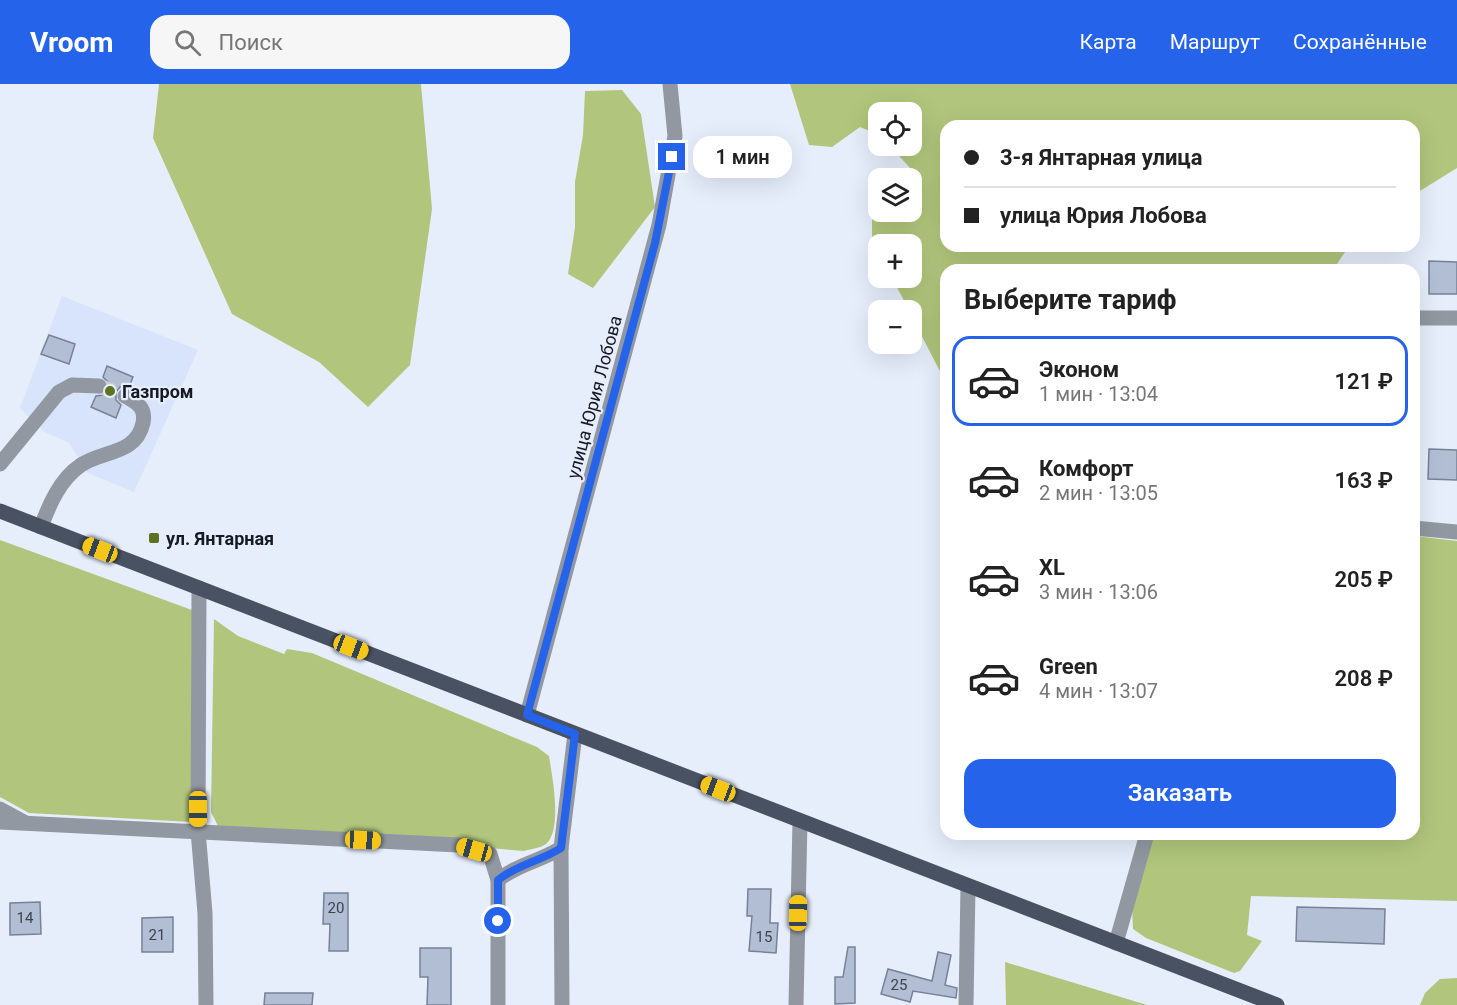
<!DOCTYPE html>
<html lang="ru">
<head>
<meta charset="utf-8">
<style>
	:root { --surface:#fff; --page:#f6f6f6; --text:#222; --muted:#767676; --line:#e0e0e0; --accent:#2563eb }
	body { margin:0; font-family:Roboto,sans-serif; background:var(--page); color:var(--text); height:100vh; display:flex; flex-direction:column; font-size:22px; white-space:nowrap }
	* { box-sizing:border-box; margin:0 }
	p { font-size:20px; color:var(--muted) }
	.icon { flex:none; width:33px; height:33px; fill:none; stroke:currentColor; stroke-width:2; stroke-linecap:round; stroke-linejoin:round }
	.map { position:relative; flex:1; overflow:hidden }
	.drawer { position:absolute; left:940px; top:180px; width:480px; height:576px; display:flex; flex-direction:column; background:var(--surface); border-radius:18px; box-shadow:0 6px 24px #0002 }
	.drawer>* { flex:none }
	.banner { position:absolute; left:940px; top:36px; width:480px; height:132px; border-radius:18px; box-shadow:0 6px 24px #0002; display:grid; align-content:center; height:132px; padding:0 24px; background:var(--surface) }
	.tools { position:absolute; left:868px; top:18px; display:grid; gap:12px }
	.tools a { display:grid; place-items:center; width:54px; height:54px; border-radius:12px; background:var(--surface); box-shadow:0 6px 24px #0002; font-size:30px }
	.end { position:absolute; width:27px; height:27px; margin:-14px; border:8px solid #2563eb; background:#fff; box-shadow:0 0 0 3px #fff }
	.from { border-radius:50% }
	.bubble { position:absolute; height:42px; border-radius:18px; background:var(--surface); box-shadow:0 6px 24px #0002; font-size:20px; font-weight:600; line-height:42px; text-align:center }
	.car { position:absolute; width:18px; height:36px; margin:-18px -9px; border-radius:8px; box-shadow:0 0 4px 2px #0007; background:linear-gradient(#f5c518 24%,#345 0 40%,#f5c518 0 76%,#345 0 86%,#f5c518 0) }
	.banner b { display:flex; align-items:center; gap:21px; height:57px; font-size:22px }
	.banner b+b { border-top:2px solid var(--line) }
	.banner i { width:15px; height:15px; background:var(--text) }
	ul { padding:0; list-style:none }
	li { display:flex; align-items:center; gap:18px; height:90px; margin:0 12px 9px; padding:0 12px; border:3px solid transparent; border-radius:18px }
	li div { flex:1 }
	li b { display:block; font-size:22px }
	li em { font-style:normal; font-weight:600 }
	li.on { border-color:var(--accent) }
	li>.icon { width:54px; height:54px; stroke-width:1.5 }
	h2 { padding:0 24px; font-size:27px; line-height:72px }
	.button { display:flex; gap:12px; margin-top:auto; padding:12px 24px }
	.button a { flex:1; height:69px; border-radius:18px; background:var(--accent); color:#fff; font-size:24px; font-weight:600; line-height:69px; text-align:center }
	header { display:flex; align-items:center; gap:36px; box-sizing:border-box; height:84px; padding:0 30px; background:var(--accent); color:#fff }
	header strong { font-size:28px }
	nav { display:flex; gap:33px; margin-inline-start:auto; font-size:21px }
	.search { width:420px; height:54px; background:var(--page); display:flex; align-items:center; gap:15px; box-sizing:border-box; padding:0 21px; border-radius:18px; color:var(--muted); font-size:22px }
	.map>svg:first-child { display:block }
</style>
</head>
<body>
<header>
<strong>Vroom</strong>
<div class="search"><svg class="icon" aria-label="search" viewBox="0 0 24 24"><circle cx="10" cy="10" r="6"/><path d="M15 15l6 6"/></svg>Поиск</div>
<nav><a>Карта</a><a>Маршрут</a><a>Сохранённые</a></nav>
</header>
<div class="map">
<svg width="1457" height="921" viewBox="0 0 1457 921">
	<rect width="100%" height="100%" fill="#e6eefc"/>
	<!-- built -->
	<path fill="#d7e4fb" d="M 62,212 L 198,266 L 134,408 L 88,389 L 69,359 L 43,347 L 20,324 Z"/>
	<!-- green -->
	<g fill="#b1c67c">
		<path d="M 159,0 L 421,0 L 432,125 L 410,281 L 368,323 L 319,278 L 232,230 L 153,54 Z"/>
		<path d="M 790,0 L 1457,0 L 1457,84 L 1415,110 L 1414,42 L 946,42 L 946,162 L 1349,162 L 1333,186 L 946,186 L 946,299 L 912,233 L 912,226 L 909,226 L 892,194 L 912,194 L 912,160 L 879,160 L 879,167 L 872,153 L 872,131 L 879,123 L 879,128 L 912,128 L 912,94 L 903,94 L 911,85 L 890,62 L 912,62 L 912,28 L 879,28 L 879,61 L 875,61 L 872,48 L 860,43 L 832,63 L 809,61 Z"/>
		<path d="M 622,6 L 641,30 L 655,123 L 593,204 L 568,190 L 575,143 L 575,98 L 583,51 L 585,7 Z"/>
		<path d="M 1415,452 L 1457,457 L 1457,817 L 1251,812 L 1247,851 L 1262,857 L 1240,887 L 1234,889 L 1146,854 L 1133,845 L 1132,824 L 1153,750 L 1414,750 Z"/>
		<path d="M 0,456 L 192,526 L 191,738 L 29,729 L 0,713 Z"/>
		<path d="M 214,535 L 238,552 L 284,570 L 287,565 L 312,569 L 537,663 L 549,672 C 552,692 563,745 546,760 C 541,764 530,765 524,767 L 218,742 L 211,728 Z"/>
		<path d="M 1005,878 L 1147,921 L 1006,921 Z"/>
		<path d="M 1457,894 L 1457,921 L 1420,921 L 1425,909 L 1440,895 Z"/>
	</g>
	<!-- building -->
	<g fill="#b2bed4" stroke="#778296" stroke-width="1.5">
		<path d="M 1429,177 L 1457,178 L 1457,210 L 1429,210 Z"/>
		<path d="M 49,251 L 75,260 L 69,280 L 41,270 Z"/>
		<path d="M 107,282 L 133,293 L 129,303 L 120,303 L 116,308 L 116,316 L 121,321 L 116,334 L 91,323 L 96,312 L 103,311 L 108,307 L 108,298 L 103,293 Z"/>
		<path d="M 1429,365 L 1457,366 L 1457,396 L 1428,395 Z"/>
		<path d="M 748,805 L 771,805 L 770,839 L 778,839 L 776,869 L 749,867 L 752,832 L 747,832 Z"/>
		<path d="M 324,809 L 348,809 L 348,867 L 329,867 L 330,840 L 323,840 Z"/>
		<path d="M 40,818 L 41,850 L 10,851 L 10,819 Z"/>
		<path d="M 1297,823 L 1385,825 L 1384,860 L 1296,857 Z"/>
		<path d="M 173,833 L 173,868 L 142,868 L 142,834 Z"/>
		<path d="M 848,863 L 855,863 L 855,919 L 835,920 L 835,893 L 843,893 Z"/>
		<path d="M 420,864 L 451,864 L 451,921 L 427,921 L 428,893 L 420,893 Z"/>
		<path d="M 938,868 L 951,871 L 945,901 L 957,904 L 956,914 L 913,907 L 910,918 L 881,910 L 888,885 L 932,897 Z"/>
		<path d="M 265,909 L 313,909 L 312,921 L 264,921 Z"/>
	</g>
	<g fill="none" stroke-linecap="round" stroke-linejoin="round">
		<!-- minor-tunnel -->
		<path stroke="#c7cedb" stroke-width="15" stroke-dasharray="15 8" stroke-linecap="butt" d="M 99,302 L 125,312"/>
		<!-- minor -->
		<g stroke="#9298a1" stroke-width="15">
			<path d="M 1414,234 L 1457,234"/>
			<path d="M 0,380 L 59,308 L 72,301 L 99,302"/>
			<path d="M 41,443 C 49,421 60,395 81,381 C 103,366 136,371 143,339 C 146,324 138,319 125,312"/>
			<path d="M 1414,444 L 1457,448"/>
			<path d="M 199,504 L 198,747 L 205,829 L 206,921"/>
			<path d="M 527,631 L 659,141 L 675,52 L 670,0"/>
			<path d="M 0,725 L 24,738"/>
			<path d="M 0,738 L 458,761 L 490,770 L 498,796 L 498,921"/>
			<path d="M 498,796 C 518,780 541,777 561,764"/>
			<path d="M 1116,859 L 1147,750"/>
			<path d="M 562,921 L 561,764 L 575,650"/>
			<path d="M 796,921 L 800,737"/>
			<path d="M 966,921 L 968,802"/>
		</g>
		<!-- major -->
		<path stroke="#495262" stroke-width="15" d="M 0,427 L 1277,921"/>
	</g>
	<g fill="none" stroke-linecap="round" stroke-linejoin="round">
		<!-- route -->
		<path stroke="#2563eb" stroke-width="8" d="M 498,837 L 498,796 C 518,780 541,777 561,764 L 575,650 L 527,631 L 655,159 L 672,73"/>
	</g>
	<!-- markers -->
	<g fill="#5f7220" stroke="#e6eefc" stroke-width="2">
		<circle cx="110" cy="307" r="6"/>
		<rect x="148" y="448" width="12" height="12" rx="3"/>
	</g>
	<g text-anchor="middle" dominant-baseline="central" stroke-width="4.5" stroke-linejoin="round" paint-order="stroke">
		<!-- number labels -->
		<g font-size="15" fill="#3d434e">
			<text x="336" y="824">20</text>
			<text x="25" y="834">14</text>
			<text x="157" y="851">21</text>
			<text x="764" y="853">15</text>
			<text x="899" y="901">25</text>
		</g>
		<!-- poi labels -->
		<g font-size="18" font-weight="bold" fill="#161a22" stroke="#e6eefc" text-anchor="start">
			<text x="122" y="307">Газпром</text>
			<text x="166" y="454">ул. Янтарная</text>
		</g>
		<!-- street labels -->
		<g font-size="18" fill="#161a22" stroke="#e6eefc">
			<text transform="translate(594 313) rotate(-75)">улица Юрия Лобова</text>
		</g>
	</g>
</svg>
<div class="tools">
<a><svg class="icon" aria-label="locate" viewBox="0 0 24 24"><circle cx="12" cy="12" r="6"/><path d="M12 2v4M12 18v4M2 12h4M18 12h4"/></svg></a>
<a><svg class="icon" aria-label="layers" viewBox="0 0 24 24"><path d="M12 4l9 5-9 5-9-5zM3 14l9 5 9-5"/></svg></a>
<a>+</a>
<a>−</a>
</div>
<i class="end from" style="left:498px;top:837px"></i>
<i class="end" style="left:672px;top:73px"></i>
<div class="bubble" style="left:693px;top:52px;width:99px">1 мин</div>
<i class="car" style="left:100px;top:466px;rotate:291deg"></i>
<i class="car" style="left:351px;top:563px;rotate:111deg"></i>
<i class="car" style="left:718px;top:705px;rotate:291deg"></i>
<i class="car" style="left:198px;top:725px;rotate:180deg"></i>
<i class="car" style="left:363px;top:756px;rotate:93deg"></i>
<i class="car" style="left:474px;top:766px;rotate:286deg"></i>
<i class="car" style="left:798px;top:829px;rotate:1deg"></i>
<div class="banner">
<b><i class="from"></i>3-я Янтарная улица</b>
<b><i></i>улица Юрия Лобова</b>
</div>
<section class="drawer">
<h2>Выберите тариф</h2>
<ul>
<li class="on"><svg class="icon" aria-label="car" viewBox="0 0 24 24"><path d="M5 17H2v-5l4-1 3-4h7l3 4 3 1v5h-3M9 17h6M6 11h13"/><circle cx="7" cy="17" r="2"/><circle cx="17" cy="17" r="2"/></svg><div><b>Эконом</b><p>1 мин · 13:04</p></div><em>121 ₽</em></li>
<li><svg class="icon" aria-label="car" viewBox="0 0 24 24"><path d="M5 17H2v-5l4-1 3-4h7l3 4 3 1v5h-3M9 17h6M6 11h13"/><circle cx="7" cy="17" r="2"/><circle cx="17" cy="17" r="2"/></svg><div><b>Комфорт</b><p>2 мин · 13:05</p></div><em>163 ₽</em></li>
<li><svg class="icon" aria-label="car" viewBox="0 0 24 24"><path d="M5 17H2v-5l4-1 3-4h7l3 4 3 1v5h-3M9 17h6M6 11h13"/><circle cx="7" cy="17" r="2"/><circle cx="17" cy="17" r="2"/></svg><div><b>XL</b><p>3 мин · 13:06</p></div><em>205 ₽</em></li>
<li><svg class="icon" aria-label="car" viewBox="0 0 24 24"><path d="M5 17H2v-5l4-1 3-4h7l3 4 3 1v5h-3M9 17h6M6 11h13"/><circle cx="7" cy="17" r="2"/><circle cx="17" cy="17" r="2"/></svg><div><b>Green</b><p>4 мин · 13:07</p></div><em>208 ₽</em></li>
</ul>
<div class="button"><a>Заказать</a></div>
</section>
</div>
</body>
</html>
